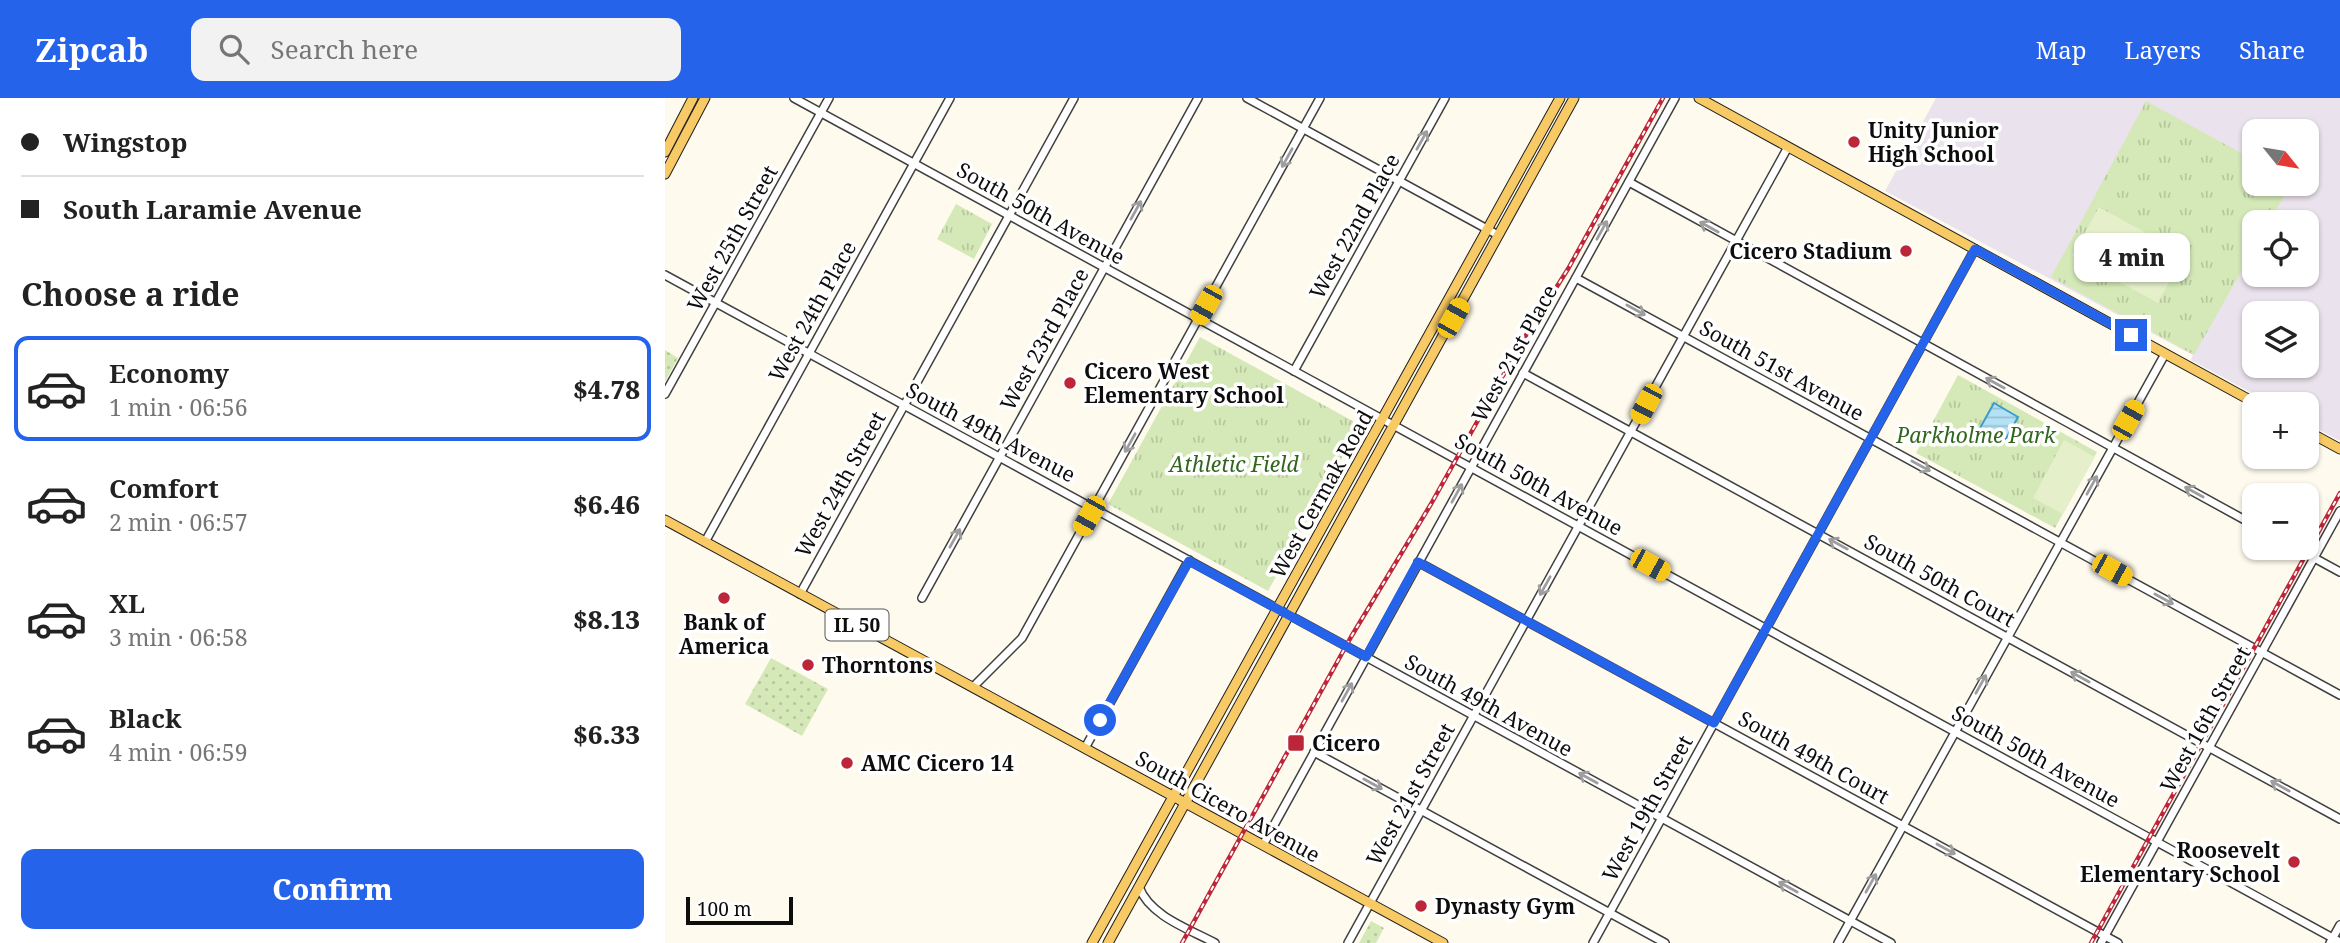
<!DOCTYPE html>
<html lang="en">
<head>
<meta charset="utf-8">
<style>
	:root { --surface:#fff; --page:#f2f2f2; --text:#222; --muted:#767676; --line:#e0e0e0; --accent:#2563eb }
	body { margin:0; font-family:"Noto Serif",serif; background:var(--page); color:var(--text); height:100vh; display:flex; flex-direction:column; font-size:26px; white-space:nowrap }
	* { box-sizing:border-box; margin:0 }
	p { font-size:23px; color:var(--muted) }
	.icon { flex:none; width:38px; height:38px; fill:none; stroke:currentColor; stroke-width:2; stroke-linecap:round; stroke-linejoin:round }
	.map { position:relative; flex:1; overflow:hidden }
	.details { display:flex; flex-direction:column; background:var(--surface); width:665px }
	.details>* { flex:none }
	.hud { display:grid; align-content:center; height:154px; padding:0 21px; background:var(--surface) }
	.needle { width:46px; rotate:120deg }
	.buttons { position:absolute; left:1577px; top:21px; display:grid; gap:14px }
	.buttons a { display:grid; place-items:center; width:77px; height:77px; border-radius:14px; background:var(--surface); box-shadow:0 2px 5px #0004; font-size:35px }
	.scale { position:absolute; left:21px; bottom:18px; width:107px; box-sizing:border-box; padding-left:7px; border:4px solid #0d0d0d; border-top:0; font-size:19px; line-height:24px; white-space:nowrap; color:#0d0d0d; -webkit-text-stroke:5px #fff; paint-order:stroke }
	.end { position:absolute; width:32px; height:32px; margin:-16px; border:9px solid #2563eb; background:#fff; box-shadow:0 0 0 4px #fff }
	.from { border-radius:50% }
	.bubble { position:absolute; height:49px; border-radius:14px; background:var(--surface); box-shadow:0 2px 5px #0004; font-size:23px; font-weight:800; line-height:49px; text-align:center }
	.car { position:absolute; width:21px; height:42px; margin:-21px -10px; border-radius:9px; box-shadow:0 0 5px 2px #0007; background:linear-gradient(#f5c518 24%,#345 0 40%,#f5c518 0 76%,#345 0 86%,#f5c518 0) }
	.hud b { display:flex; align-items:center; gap:24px; height:66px; font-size:26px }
	.hud b+b { border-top:2px solid var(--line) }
	.hud i { width:18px; height:18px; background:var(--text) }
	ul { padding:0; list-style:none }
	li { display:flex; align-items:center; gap:21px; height:105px; margin:0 14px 10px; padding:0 7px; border:4px solid transparent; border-radius:14px }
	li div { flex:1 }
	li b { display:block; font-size:26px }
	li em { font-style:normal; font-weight:800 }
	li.on { border-color:var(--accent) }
	li>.icon { width:63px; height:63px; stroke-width:1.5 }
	h2 { padding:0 21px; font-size:32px; line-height:84px }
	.button { display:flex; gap:14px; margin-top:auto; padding:14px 21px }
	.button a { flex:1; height:80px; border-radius:14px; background:var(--accent); color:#fff; font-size:28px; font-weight:800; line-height:80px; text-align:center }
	header { display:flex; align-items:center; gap:42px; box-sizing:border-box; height:98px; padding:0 35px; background:var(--accent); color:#fff }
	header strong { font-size:33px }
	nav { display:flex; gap:38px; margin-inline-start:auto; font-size:24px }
	.search { width:490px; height:63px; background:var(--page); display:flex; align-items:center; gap:18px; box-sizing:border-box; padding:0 24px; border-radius:14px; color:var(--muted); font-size:26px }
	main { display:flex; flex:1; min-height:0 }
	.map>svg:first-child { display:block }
</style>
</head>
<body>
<header>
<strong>Zipcab</strong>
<div class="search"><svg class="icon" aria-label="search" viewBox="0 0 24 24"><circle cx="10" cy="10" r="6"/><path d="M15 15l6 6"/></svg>Search here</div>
<nav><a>Map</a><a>Layers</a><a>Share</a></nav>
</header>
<main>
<section class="details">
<div class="hud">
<b><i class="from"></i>Wingstop</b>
<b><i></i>South Laramie Avenue</b>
</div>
<h2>Choose a ride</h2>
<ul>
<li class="on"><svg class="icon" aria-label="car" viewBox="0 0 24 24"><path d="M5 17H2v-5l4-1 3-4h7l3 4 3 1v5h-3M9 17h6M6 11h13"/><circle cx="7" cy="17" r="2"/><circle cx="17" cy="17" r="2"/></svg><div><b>Economy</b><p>1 min · 06:56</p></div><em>$4.78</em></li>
<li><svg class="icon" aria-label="car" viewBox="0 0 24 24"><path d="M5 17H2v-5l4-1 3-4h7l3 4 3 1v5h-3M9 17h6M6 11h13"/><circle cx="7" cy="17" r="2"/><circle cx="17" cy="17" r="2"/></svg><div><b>Comfort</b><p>2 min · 06:57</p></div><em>$6.46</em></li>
<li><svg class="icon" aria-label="car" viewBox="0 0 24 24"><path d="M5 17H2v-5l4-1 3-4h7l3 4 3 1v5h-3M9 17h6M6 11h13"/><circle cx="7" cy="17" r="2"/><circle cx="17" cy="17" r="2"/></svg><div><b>XL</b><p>3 min · 06:58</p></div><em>$8.13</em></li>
<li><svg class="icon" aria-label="car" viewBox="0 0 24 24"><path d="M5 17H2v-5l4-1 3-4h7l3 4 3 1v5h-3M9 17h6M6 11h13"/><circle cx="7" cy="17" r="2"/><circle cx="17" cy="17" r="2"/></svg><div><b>Black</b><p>4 min · 06:59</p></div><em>$6.33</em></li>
</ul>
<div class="button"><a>Confirm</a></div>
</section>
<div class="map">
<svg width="1675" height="845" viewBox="0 0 1675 845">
	<defs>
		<pattern id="grass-dots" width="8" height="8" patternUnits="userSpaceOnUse" patternTransform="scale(1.75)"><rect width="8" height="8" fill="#d5e9b8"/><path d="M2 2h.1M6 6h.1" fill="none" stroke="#b6c79d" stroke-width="1.8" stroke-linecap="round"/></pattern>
		<pattern id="park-tufts" width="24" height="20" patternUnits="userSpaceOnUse" patternTransform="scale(1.75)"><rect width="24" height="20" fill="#d5e9b8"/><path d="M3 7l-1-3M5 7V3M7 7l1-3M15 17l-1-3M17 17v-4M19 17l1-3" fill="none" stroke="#b6c79d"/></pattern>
		<pattern id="water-rules" width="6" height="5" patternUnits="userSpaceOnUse" patternTransform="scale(1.75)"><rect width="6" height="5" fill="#b3e1f6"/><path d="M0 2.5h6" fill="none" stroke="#99c0d2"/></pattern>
	</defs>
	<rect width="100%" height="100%" fill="#fffaee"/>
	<!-- industrial -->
	<path fill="#eae2ec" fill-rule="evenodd" d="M 1271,0 L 1675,0 L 1675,343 L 1642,325 L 1642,306 L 1607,306 L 1526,262 L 1528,257 L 1220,93 ZM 1589,33 L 1642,33 L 1642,86 L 1589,86 ZM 1589,124 L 1642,124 L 1642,177 L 1589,177 ZM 1589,215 L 1642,215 L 1642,268 L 1589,268 Z"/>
	<!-- grass -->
	<g fill="url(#grass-dots)">
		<path d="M 0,252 L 13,260 L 0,284 Z"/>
		<path d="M 106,560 L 163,591 L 137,638 L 80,606 Z"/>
		<path d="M 706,823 L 719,830 L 711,845 L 694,845 Z"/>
	</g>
	<!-- park -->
	<g fill="url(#park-tufts)">
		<path d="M 1481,3 L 1589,62 L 1589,86 L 1626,86 L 1604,124 L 1589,124 L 1589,151 L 1529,257 L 1386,179 Z"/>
		<path d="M 291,106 L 327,126 L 309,161 L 272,141 Z"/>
		<path d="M 535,239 L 695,327 L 603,493 L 443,406 Z"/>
		<path d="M 1293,277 L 1432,354 L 1390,430 L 1251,355 Z"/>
	</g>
	<!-- pitch -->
	<g fill="#e5f0ca">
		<path d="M 1434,109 L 1519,156 L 1493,205 L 1407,158 Z"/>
		<path d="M 1399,342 L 1430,359 L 1398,416 L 1368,400 Z"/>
	</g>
	<!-- water -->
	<path fill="url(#water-rules)" stroke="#3a9ccc" stroke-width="2" d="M 1329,305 L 1353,319 L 1341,341 L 1337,342 L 1315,330 Z"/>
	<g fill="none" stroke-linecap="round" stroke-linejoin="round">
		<!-- minor casing -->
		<g stroke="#404040" stroke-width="10">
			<g id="minor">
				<path d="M 129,0 L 1675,844"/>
				<path d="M 582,0 L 833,137"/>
				<path d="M 964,84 L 1589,427"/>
				<path d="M 0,177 L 1226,845"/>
				<path d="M 911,180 L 1675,597"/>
				<path d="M 629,273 L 780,0"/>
				<path d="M 858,275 L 1675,721"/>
				<path d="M 0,296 L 164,0"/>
				<path d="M 40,444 L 285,0"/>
				<path d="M 1631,450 L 1675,474"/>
				<path d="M 753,464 L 1453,845"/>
				<path d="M 135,496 L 409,0"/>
				<path d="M 257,500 L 533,0"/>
				<path d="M 308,589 L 357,540 L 655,0"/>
				<path d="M 420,650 L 524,462"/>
				<path d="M 649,654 L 1000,845"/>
				<path d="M 598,747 L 1010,0"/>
				<path d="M 474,789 C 485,818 524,831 550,845"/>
				<path d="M 683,845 L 1123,49"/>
				<path d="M 928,845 L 1310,151"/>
				<path d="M 1173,845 L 1500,256"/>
				<path d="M 1436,845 L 1675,413"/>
				<path d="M 1665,845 L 1675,827"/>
			</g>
		</g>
		<!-- major casing -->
		<g stroke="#1e1e1e" stroke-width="11">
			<g id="major">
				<path d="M 1034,0 L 1592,306"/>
				<path d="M 0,54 L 28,0"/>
				<path d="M 0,76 L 40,0"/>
				<path d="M 1642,333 L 1675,351"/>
				<path d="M 0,422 L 778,845"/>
				<path d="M 427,845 L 895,0"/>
				<path d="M 443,845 L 909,0"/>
			</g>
		</g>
		<!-- minor -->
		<use href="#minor" stroke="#fff" stroke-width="7"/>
		<!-- major -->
		<use href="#major" stroke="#f8ca65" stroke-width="9"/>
		<!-- rail casing -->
		<g stroke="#bd2638" stroke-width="4.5">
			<g id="rail">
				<path d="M 517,845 L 686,539 L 766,406 L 858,242 L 903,171 L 998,0"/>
				<path d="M 1426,845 L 1675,395"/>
			</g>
		</g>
		<!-- rail -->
		<use href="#rail" stroke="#fff" stroke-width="2" stroke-dasharray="5" stroke-linecap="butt"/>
	</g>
	<!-- one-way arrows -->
	<defs><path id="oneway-shaft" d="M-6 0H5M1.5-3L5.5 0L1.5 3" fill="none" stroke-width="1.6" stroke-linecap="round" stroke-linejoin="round" transform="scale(1.75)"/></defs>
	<g stroke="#9e9e9e">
		<use href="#oneway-shaft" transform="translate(757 42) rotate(-61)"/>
		<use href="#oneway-shaft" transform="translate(622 60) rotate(119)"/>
		<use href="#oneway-shaft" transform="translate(471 112) rotate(-61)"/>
		<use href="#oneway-shaft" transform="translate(1044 129) rotate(-151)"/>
		<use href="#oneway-shaft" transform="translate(937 132) rotate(-61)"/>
		<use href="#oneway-shaft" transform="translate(971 212) rotate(29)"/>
		<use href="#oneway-shaft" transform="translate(1330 285) rotate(-151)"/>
		<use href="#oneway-shaft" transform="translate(465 345) rotate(119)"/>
		<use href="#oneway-shaft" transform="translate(1256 368) rotate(29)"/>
		<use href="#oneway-shaft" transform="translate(1427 387) rotate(-61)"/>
		<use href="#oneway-shaft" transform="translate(1529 394) rotate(-151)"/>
		<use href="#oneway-shaft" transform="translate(792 395) rotate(-61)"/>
		<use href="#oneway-shaft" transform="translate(290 440) rotate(-61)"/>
		<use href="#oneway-shaft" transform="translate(1173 446) rotate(-151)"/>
		<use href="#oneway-shaft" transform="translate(880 488) rotate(119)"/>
		<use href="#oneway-shaft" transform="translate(1499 501) rotate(29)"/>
		<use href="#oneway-shaft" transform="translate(1415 579) rotate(-151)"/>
		<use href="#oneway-shaft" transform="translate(1316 586) rotate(-61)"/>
		<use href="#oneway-shaft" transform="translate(682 594) rotate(-61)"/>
		<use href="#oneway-shaft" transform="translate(923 680) rotate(-151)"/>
		<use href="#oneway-shaft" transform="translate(708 686) rotate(29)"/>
		<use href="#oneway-shaft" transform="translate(1615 688) rotate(-151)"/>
		<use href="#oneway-shaft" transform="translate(1281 751) rotate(29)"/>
		<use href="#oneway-shaft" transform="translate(1206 785) rotate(-61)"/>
		<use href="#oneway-shaft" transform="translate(1123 789) rotate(-151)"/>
	</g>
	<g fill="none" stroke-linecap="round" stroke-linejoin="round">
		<!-- route -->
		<path stroke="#2563eb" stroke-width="9" d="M 435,622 L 524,463 L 701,559 L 753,464 L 1049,625 L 1310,151 L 1466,237"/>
	</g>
	<!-- markers -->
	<g fill="#bd2638" stroke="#fff" stroke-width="2.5">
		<circle cx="1189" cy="44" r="7"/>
		<circle cx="1241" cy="153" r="7"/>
		<circle cx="405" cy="285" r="7"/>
		<circle cx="59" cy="500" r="7"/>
		<circle cx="143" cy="567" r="7"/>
		<rect x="622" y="636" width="18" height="18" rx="3.5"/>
		<circle cx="182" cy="665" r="7"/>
		<circle cx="1629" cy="764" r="7"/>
		<circle cx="756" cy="808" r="7"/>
	</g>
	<g text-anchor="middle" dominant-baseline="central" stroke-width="7" stroke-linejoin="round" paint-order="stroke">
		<!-- shield labels -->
		<rect fill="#fff" stroke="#565656" stroke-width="2" x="160.5" y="511.5" width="63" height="31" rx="5"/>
		<g font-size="19" font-weight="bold" fill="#0d0d0d">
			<text x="192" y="527">IL 50</text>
		</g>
		<!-- poi labels -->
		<g font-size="21" font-weight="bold" fill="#0d0d0d" stroke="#fff" text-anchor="start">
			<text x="1203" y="32">Unity Junior<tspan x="1203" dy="24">High School</tspan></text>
			<text x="1227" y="153" text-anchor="end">Cicero Stadium</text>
			<text x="419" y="273">Cicero West<tspan x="419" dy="24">Elementary School</tspan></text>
			<text x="59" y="524" text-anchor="middle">Bank of<tspan x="59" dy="24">America</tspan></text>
			<text x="157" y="567">Thorntons</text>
			<text x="647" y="645">Cicero</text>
			<text x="196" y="665">AMC Cicero 14</text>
			<text x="1615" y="752" text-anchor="end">Roosevelt<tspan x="1615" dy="24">Elementary School</tspan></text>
			<text x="770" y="808">Dynasty Gym</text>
		</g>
		<!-- street labels -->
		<g font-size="21" fill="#0d0d0d" stroke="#fff">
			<text transform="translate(376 115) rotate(29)">South 50th Avenue</text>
			<text transform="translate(689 128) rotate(-61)">West 22nd Place</text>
			<text transform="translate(67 140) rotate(-61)">West 25th Street</text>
			<text transform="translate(147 213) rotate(-61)">West 24th Place</text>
			<text transform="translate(379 241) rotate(-61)">West 23rd Place</text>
			<text transform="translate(849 255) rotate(-61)">West 21st Place</text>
			<text transform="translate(1117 272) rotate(29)">South 51st Avenue</text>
			<text transform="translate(326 334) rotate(28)">South 49th Avenue</text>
			<text transform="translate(175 386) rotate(-61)">West 24th Street</text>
			<text transform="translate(874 386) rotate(29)">South 50th Avenue</text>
			<text transform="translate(656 396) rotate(-61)">West Cermak Road</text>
			<text transform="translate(1275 482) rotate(29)">South 50th Court</text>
			<text transform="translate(824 607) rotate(29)">South 49th Avenue</text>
			<text transform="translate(1540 621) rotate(-61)">West 16th Street</text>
			<text transform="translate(1371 658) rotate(29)">South 50th Avenue</text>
			<text transform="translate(1149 659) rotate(29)">South 49th Court</text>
			<text transform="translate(745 696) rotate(-61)">West 21st Street</text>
			<text transform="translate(563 708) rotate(29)">South Cicero Avenue</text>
			<text transform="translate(982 710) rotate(-61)">West 19th Street</text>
		</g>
		<!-- park labels -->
		<g font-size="21" font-style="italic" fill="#32651e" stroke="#fff">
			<text x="1311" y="337">Parkholme Park</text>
			<text x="569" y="366">Athletic Field</text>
		</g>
	</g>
</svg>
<div class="buttons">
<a><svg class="needle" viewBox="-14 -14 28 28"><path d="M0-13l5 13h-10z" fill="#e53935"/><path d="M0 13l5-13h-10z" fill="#767676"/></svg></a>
<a><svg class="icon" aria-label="locate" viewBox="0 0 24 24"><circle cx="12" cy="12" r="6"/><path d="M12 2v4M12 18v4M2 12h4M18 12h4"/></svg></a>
<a><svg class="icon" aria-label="layers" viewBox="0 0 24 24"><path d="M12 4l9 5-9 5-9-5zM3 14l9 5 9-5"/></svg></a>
<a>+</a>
<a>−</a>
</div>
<div class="scale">100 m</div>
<i class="end from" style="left:435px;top:622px"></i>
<i class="end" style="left:1466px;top:237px"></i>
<div class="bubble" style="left:1409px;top:135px;width:116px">4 min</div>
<i class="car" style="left:541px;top:207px;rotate:209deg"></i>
<i class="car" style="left:788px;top:220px;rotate:29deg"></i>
<i class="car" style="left:981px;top:306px;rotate:208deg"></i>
<i class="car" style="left:1463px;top:322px;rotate:29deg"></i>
<i class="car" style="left:424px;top:418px;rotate:209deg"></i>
<i class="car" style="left:985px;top:467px;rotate:119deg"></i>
<i class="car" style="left:1447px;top:472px;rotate:119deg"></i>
</div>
</main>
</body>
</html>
